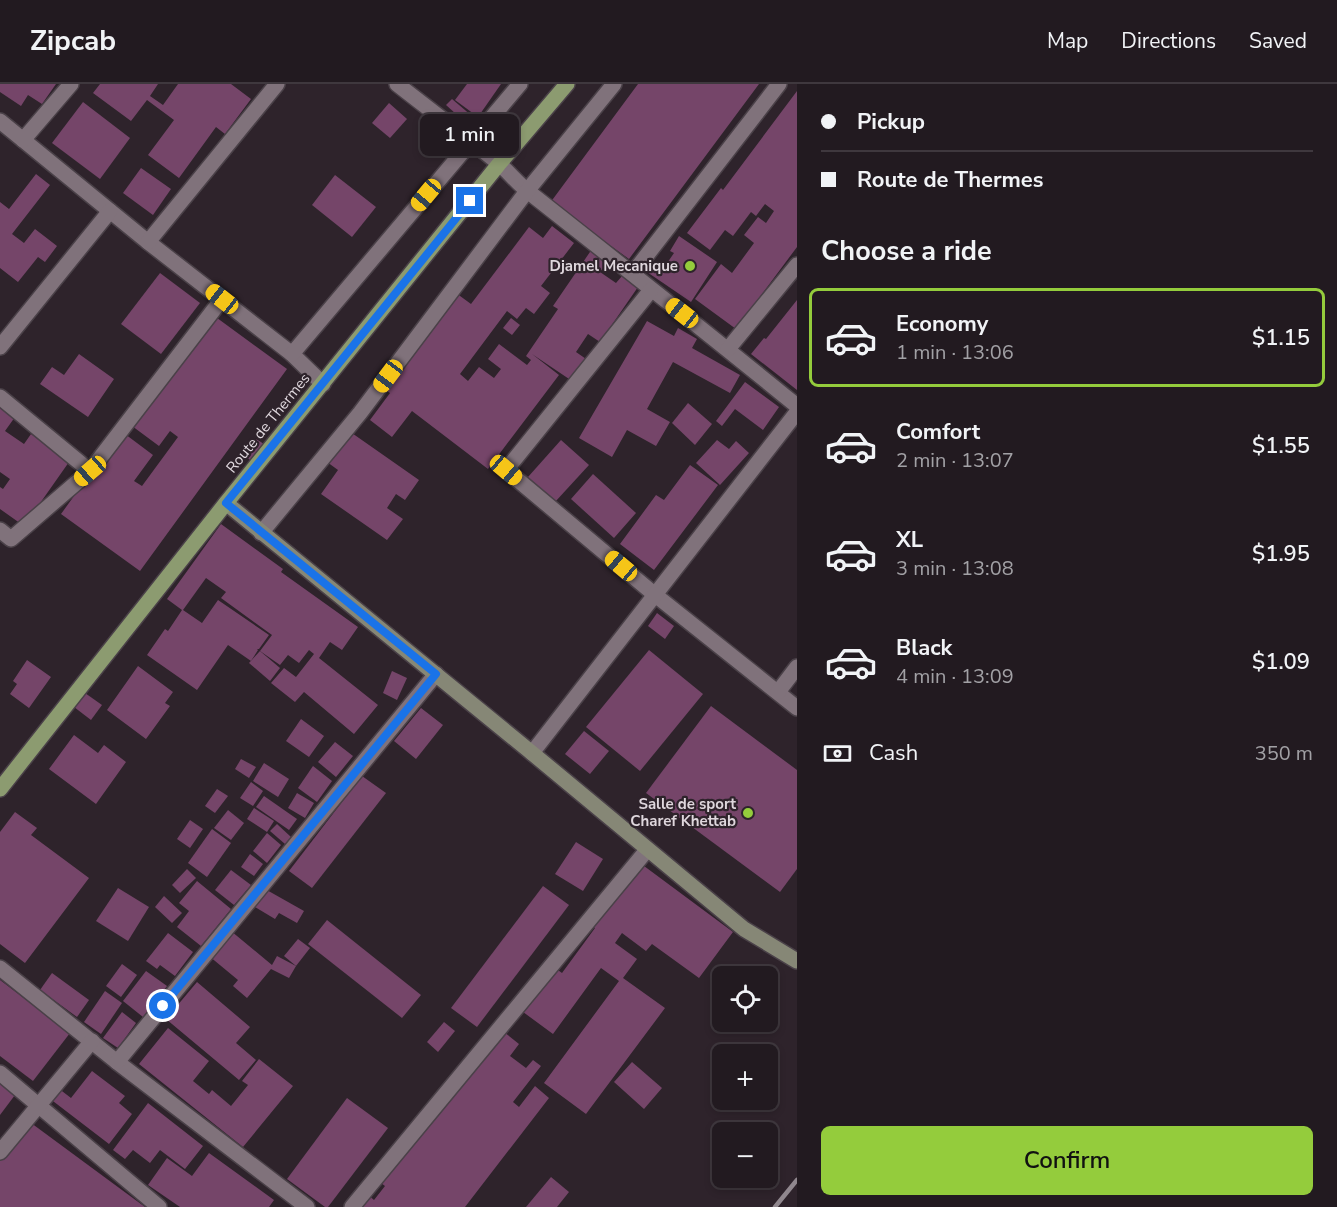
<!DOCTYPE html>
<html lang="en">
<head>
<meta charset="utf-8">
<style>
	:root { --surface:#221a20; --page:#2e272d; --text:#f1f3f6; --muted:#a2a1a5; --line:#3f383e; --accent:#94cc3c }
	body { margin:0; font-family:"Nunito Sans",sans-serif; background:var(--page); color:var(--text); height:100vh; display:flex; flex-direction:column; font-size:22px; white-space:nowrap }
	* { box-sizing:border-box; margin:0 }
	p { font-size:20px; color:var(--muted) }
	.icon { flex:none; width:33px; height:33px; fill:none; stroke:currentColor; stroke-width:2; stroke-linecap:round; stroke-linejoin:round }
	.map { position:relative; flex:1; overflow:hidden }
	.details { display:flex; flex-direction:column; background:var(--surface); width:540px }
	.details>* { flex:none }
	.hud { display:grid; align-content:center; height:132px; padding:0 24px; background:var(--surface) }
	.fabs { position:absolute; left:712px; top:882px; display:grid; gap:12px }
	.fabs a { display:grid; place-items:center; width:66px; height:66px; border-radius:9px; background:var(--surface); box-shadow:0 3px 9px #0003,0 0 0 2px var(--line); font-size:30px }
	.end { position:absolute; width:27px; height:27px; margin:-14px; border:8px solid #1a73e8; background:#fff; box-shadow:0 0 0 3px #fff }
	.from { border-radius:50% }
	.bubble { position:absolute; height:42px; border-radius:9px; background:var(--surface); box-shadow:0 3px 9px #0003,0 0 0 2px var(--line); font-size:20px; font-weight:600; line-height:42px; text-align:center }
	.car { position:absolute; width:18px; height:36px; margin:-18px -9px; border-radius:8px; box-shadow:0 0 4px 2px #0007; background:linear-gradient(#f5c518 24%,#345 0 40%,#f5c518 0 76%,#345 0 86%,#f5c518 0) }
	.hud b { display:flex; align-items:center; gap:21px; height:57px; font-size:22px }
	.hud b+b { border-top:2px solid var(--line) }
	.hud i { width:15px; height:15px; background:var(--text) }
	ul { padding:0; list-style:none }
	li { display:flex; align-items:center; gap:18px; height:99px; margin:0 12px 9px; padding:0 12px; border:3px solid transparent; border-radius:9px }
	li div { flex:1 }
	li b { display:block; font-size:22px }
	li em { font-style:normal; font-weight:600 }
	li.selected { border-color:var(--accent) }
	li>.icon { width:54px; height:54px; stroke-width:1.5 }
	h2 { padding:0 24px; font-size:27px; line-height:72px }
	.pay { display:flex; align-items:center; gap:15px; height:66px; padding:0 24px; font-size:22px }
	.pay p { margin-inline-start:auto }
	.action { display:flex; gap:12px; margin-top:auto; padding:12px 24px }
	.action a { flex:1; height:69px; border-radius:9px; background:var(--accent); color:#111; font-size:24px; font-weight:600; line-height:69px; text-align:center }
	header { display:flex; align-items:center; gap:36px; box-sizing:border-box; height:84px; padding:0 30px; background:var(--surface); border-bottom:2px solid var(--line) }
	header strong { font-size:28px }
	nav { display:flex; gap:33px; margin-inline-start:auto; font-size:21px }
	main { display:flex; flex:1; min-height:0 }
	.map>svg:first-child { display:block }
</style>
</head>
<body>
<header>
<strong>Zipcab</strong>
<nav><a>Map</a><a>Directions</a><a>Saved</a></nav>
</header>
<main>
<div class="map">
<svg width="797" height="1123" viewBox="0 0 797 1123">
	<rect width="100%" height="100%" fill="#2e232b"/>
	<!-- building -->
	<g fill="#754569">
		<path d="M 0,0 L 56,0 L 42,20 L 28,11 L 21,22 L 0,8 Z"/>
		<path d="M 100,0 L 158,0 L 150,12 L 163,21 L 178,0 L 231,0 L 251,15 L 225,50 L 216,43 L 179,94 L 148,71 L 174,36 L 147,16 L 131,37 L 93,9 Z"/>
		<path d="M 467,0 L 501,0 L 478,33 L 455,16 Z"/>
		<path d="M 638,0 L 759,0 L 629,175 L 611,162 L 601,167 L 550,119 Z"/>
		<path d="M 797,7 L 797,163 L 736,245 L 695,215 L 721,180 L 732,189 L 754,159 L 744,151 L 758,133 L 766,139 L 774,127 L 765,120 L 756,132 L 751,128 L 733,152 L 725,146 L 710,166 L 687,149 L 721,104 L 723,106 Z"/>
		<path d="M 452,15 L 472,32 L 466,39 L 446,21 Z"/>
		<path d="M 83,18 L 130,54 L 100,95 L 52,59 Z"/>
		<path d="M 389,19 L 407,35 L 390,54 L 372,39 Z"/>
		<path d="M 141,84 L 171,105 L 153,131 L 123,109 Z"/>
		<path d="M 36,90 L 50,101 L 12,150 L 24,159 L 35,145 L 57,162 L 45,178 L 38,173 L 18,198 L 0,184 L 0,118 L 9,125 Z"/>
		<path d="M 335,91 L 376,123 L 352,153 L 312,121 Z"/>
		<path d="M 552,142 L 574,159 L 541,202 L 550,209 L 534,230 L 526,224 L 517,235 L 507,227 L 460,290 L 468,297 L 479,283 L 494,294 L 501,285 L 488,275 L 499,260 L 527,281 L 531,276 L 526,272 L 558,225 L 553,222 L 592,165 L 609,176 L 600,188 L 616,199 L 622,192 L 638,203 L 600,258 L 588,250 L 576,268 L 589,277 L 575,299 L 532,270 L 559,291 L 488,385 L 412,327 L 392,353 L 370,336 L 390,309 L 384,305 L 456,209 L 471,220 L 529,143 L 543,154 Z"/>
		<path d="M 679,152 L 717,178 L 691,218 L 647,188 L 653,179 L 663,185 L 674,169 L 670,167 Z"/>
		<path d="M 160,189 L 200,219 L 161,270 L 121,240 Z"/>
		<path d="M 797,216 L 797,306 L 751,270 L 764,254 L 766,255 Z"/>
		<path d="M 213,231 L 287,285 L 140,487 L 61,430 L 121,347 L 153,371 L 134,397 L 142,402 L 178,353 L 170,347 L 159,362 L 132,342 Z"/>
		<path d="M 511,234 L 520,241 L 512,251 L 503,244 Z"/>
		<path d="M 647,237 L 674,252 L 678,244 L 697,255 L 692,264 L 740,291 L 730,309 L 673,278 L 647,325 L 670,338 L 656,362 L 627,346 L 612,373 L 579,354 Z"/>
		<path d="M 79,270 L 114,295 L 88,333 L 40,300 L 52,283 L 64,291 Z"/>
		<path d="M 745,298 L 779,323 L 763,346 L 735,325 L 722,342 L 716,337 Z"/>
		<path d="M 688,319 L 712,340 L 695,361 L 672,339 Z"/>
		<path d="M 0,322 L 15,333 L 5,347 L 24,360 L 31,350 L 69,378 L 24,442 L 0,425 L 0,403 L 3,405 L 10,395 L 0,388 Z"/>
		<path d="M 349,347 L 419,396 L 405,416 L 396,410 L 387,424 L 403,435 L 387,456 L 321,410 L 338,386 L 327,378 Z"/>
		<path d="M 256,355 L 264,360 L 252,377 L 244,372 Z"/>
		<path d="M 561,356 L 589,381 L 555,418 L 528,393 Z"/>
		<path d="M 717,356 L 729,365 L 736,357 L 749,369 L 720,401 L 696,379 Z"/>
		<path d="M 690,381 L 718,401 L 654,486 L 620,460 L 656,411 L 664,416 Z"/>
		<path d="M 593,390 L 636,429 L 614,454 L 571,415 Z"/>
		<path d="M 221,440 L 283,485 L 281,488 L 358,543 L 342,566 L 330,558 L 319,574 L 378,621 L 354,650 L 304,608 L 295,618 L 271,599 L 284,584 L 296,593 L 314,570 L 309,566 L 299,579 L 288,571 L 280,581 L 260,567 L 272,551 L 221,514 L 226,508 L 206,494 L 183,526 L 202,539 L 218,516 L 269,551 L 259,565 L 257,565 L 258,566 L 251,577 L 228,561 L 197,606 L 147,571 L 165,545 L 168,547 L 182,526 L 167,515 Z"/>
		<path d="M 657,529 L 674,542 L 665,555 L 648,542 Z"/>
		<path d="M 649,566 L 703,610 L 640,687 L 586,643 Z"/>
		<path d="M 260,567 L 280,584 L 270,597 L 249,579 Z"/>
		<path d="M 27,576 L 51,593 L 29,624 L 10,610 L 17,600 L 13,597 Z"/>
		<path d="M 138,582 L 173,608 L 165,619 L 170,622 L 146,655 L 107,626 Z"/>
		<path d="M 392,587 L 407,594 L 397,616 L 383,609 Z"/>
		<path d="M 85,609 L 102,621 L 91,636 L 74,623 Z"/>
		<path d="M 711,622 L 797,686 L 797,785 L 780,808 L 646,709 Z"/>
		<path d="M 421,624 L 443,641 L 416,675 L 394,657 Z"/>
		<path d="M 301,635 L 324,652 L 309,673 L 286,657 Z"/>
		<path d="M 584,647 L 609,667 L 590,690 L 565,670 Z"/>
		<path d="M 74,651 L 98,669 L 104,661 L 126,678 L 96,720 L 49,685 Z"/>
		<path d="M 335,658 L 353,672 L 336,693 L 318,678 Z"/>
		<path d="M 241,675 L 256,683 L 249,694 L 235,685 Z"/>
		<path d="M 264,679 L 289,695 L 278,713 L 253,697 Z"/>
		<path d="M 313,682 L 332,697 L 317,718 L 298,704 Z"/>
		<path d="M 362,692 L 386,709 L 312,804 L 289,787 Z"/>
		<path d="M 251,698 L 263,707 L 253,722 L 240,714 Z"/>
		<path d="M 217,705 L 228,712 L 215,729 L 205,722 Z"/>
		<path d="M 297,709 L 314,719 L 305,734 L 288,724 Z"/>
		<path d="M 264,712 L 297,735 L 289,746 L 256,723 Z"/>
		<path d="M 254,724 L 274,737 L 267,748 L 247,735 Z"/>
		<path d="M 228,726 L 244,739 L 231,756 L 214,744 Z"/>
		<path d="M 15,728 L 37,744 L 31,751 L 89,794 L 25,879 L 0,860 L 0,748 Z"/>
		<path d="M 190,736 L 203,745 L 190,764 L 177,755 Z"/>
		<path d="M 277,740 L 291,753 L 285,760 L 270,747 Z"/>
		<path d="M 212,745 L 231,759 L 207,793 L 188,779 Z"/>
		<path d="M 267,749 L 281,761 L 267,779 L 253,767 Z"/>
		<path d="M 576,758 L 603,775 L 583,807 L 555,790 Z"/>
		<path d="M 250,770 L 263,780 L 254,792 L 241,783 Z"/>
		<path d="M 640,779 L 733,848 L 699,894 L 652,860 L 646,867 L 622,849 L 615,859 L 637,875 L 623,894 L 665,924 L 586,1030 L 544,999 L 619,897 L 601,884 L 553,950 L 519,925 L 551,881 L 562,889 L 595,844 L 589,839 Z"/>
		<path d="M 187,785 L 196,794 L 180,809 L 172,801 Z"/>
		<path d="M 231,786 L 251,801 L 234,821 L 215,806 Z"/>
		<path d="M 197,797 L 231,825 L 201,862 L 177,843 L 189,827 L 179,819 Z"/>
		<path d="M 543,802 L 569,821 L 477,943 L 451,924 Z"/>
		<path d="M 118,804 L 149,823 L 128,857 L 96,837 Z"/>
		<path d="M 265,805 L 304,827 L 297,839 L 279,829 L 275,835 L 255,823 Z"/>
		<path d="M 164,812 L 182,829 L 172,839 L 155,823 Z"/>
		<path d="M 327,836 L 421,911 L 402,934 L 308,860 Z"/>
		<path d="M 231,847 L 272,881 L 277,872 L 296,882 L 289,894 L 271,885 L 247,914 L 233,902 L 238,896 L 209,872 Z"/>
		<path d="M 168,849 L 193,868 L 175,892 L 160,881 L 157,885 L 146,877 Z"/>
		<path d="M 298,855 L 310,864 L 296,882 L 284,872 Z"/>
		<path d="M 122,880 L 137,891 L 121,913 L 106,902 Z"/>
		<path d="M 146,887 L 167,902 L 143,933 L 123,917 Z"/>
		<path d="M 52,889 L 89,916 L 77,933 L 40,906 Z"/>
		<path d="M 0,896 L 70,949 L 33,997 L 0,972 Z"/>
		<path d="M 197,898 L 250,943 L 236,959 L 256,976 L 239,996 L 166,935 Z"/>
		<path d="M 105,907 L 122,919 L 101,950 L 84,938 Z"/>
		<path d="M 122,928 L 136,939 L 118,964 L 103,954 Z"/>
		<path d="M 444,938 L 455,947 L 438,968 L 427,958 Z"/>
		<path d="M 168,944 L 209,977 L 193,997 L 209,1010 L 212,1006 L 231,1022 L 248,1001 L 242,997 L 259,975 L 293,1002 L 243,1063 L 139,980 Z"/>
		<path d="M 504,948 L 519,960 L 510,972 L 526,984 L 533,976 L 541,982 L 513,1018 L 519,1023 L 535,1002 L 549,1014 L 465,1123 L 358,1123 L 367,1110 L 374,1116 L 385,1102 L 378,1097 Z"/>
		<path d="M 632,978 L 662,1004 L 644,1025 L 614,998 Z"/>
		<path d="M 92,987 L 125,1012 L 119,1019 L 132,1030 L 109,1060 L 49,1014 L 58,1004 L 71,1014 Z"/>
		<path d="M 0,1000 L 15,1011 L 0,1031 Z"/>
		<path d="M 347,1014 L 388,1044 L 328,1123 L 325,1123 L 287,1095 Z"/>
		<path d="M 148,1019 L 203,1062 L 185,1085 L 160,1066 L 150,1079 L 133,1066 L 125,1075 L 113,1066 Z"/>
		<path d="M 27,1036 L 145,1123 L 0,1123 L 0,1076 Z"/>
		<path d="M 209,1069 L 274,1116 L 269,1123 L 180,1123 L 148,1101 L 167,1074 L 192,1092 Z"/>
		<path d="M 551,1093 L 569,1108 L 557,1123 L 526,1123 Z"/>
	</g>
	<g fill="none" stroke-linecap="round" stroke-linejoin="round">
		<!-- minor casing -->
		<g stroke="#4a4148" stroke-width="18">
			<g id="minor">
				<path d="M 397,0 C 430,26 464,51 497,78 C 509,88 518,100 530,109 C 620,180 709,250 797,322"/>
				<path d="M 0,37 L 148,158 L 292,270 L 323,300"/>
				<path d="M 23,56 L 71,0"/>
				<path d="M 148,158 L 277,0"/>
				<path d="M 633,189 L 779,0"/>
				<path d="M 651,206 L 506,386 L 654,510 L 797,624"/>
				<path d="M 0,263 L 110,127"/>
				<path d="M 728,265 L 797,181"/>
				<path d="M 292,270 L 520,0"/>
				<path d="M 0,313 L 90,387"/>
				<path d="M 0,446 L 11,455 L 90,387 L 222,215"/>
				<path d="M 261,449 L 360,329 L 527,107 L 614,0"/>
				<path d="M 778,608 L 797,583"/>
				<path d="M 532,669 L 797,328"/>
				<path d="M 0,884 L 117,978 L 307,1123"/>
				<path d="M 117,978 L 436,590"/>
				<path d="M 0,989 L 159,1123"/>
				<path d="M 0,1068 L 92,957"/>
				<path d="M 352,1123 L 647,766"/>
			</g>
		</g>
		<!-- secondary casing -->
		<g stroke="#4a4148" stroke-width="18">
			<path id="secondary" d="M 226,419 L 532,669 L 744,845 L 797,877"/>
		</g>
		<!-- primary casing -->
		<g stroke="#4a4148" stroke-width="18">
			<path id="primary" d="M 0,705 L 226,419 L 499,80 L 567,0"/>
		</g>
		<!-- minor -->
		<use href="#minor" stroke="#80727b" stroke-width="15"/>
		<!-- secondary -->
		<use href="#secondary" stroke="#868776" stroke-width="15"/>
		<!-- primary -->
		<use href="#primary" stroke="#8c9b70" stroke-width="15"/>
		<!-- rail -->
		<path stroke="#90878e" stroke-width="4.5" d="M 775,1123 L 797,1096"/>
	</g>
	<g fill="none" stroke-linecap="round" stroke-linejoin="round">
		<!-- route -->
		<path stroke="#1a73e8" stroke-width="8" d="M 163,922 L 436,590 L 226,419 L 470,117"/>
	</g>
	<!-- markers -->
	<g fill="#94cc3c" stroke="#2e232b" stroke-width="2">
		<circle cx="690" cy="182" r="6"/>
		<circle cx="748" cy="729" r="6"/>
	</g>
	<g text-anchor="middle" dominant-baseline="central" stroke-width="4.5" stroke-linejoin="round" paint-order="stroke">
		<!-- poi labels -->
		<g font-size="15" font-weight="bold" fill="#dfd7dd" stroke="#2e232b" text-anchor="end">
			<text x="678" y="182">Djamel Mecanique</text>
			<text x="736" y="720">Salle de sport<tspan x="736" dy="17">Charef Khettab</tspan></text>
		</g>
		<!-- street labels -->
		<g font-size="15" fill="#dfd7dd" stroke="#2e232b">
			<text transform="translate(268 339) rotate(-51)">Route de Thermes</text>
		</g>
	</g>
</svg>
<div class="fabs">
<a><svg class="icon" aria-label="locate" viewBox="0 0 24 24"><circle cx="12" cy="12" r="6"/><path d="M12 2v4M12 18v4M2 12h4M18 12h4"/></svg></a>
<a>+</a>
<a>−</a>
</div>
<i class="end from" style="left:163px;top:922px"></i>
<i class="end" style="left:470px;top:117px"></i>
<div class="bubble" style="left:420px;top:30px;width:99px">1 min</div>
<i class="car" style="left:426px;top:111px;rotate:220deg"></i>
<i class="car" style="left:222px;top:215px;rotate:308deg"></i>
<i class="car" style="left:682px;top:229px;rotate:308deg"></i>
<i class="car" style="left:388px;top:292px;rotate:217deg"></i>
<i class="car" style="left:506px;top:386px;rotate:130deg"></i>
<i class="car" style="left:90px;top:387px;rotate:229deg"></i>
<i class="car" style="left:621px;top:482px;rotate:310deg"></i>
</div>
<section class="details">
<div class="hud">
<b><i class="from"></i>Pickup</b>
<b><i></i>Route de Thermes</b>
</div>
<h2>Choose a ride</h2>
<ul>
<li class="selected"><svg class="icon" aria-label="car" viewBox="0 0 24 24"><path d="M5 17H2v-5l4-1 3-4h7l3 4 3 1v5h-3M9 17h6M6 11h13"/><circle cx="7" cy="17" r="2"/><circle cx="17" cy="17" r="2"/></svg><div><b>Economy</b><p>1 min · 13:06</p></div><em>$1.15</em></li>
<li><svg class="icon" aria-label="car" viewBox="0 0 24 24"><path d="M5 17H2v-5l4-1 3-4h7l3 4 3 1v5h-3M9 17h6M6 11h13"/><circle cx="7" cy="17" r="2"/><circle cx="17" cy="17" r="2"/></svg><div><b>Comfort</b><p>2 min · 13:07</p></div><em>$1.55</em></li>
<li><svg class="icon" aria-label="car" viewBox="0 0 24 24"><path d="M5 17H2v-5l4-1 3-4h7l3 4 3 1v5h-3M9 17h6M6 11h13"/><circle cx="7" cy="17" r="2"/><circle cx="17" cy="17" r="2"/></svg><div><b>XL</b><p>3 min · 13:08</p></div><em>$1.95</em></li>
<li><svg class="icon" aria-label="car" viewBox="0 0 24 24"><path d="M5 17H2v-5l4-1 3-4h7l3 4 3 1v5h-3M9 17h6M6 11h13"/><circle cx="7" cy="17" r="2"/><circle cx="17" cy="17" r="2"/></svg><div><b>Black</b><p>4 min · 13:09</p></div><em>$1.09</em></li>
</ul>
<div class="pay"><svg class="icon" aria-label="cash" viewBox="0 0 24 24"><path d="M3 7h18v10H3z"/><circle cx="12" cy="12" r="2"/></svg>Cash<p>350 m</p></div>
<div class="action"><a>Confirm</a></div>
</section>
</main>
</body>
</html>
